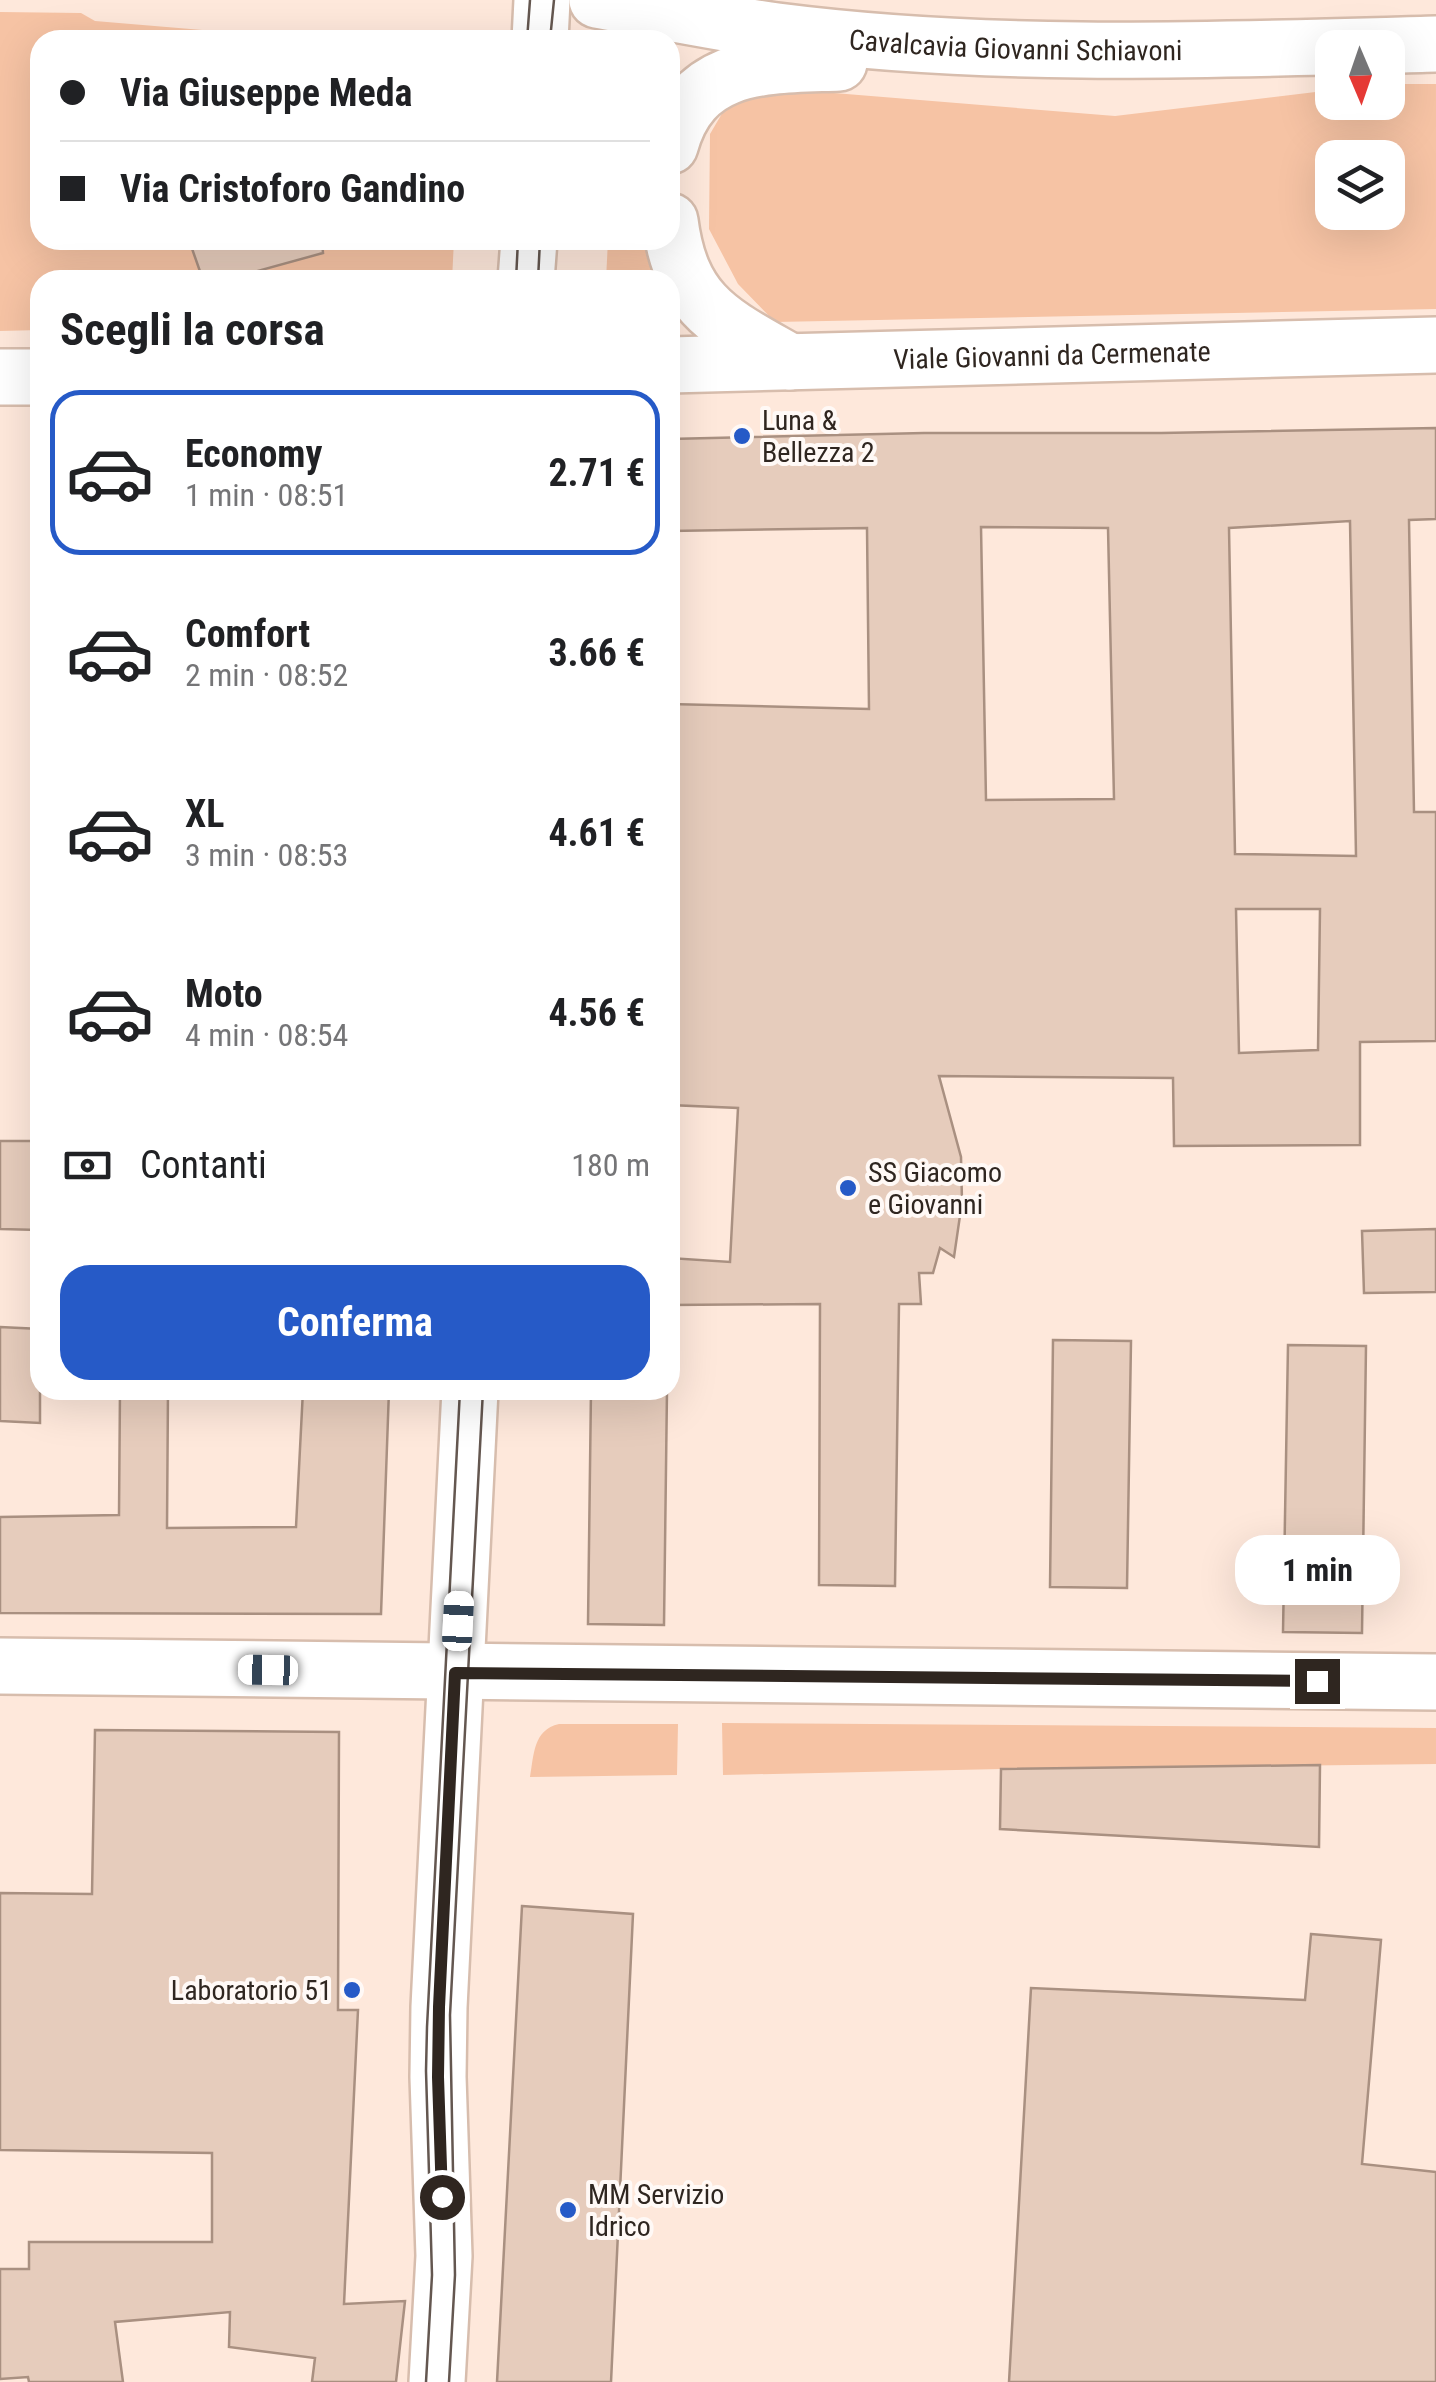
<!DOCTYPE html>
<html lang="it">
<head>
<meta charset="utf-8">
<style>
	:root { --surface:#fff; --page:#f6f6f6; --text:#202124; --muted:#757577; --line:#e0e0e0; --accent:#265ac7 }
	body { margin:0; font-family:"Roboto Condensed",sans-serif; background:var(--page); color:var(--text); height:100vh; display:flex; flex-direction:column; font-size:38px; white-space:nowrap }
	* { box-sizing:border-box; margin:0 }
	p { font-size:32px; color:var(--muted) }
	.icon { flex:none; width:55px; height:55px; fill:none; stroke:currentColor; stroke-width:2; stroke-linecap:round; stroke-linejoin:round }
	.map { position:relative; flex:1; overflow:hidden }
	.side { position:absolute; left:30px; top:270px; width:650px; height:1130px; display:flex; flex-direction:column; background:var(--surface); border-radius:30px; box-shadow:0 10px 40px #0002 }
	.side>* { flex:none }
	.hud { position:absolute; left:30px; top:30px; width:650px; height:220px; border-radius:30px; box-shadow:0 10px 40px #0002; display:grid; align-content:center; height:220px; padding:0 30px; background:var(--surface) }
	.needle { width:65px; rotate:178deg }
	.fabs { position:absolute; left:1315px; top:30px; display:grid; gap:20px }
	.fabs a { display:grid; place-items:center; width:90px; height:90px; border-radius:20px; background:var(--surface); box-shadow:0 10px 40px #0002; font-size:50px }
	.end { position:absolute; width:45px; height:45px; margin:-22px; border:12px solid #2f2620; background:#fff; box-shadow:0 0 0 5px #fff }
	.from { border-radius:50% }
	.bubble { position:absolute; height:70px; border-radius:30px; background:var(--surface); box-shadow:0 10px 40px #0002; font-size:32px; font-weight:700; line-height:70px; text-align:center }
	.car { position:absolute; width:30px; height:60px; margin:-30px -15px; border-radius:12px; box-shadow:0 0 8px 2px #0007; background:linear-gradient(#fff 24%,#345 0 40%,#fff 0 76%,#345 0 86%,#fff 0) }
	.hud b { display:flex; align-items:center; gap:35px; height:95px; font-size:38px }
	.hud b+b { border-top:2px solid var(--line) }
	.hud i { width:25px; height:25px; background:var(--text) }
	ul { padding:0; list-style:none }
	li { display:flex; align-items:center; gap:30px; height:165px; margin:0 20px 15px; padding:0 10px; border:5px solid transparent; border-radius:30px }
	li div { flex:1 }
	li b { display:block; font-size:38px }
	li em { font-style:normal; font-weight:700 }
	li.active { border-color:var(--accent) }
	li>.icon { width:90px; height:90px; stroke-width:1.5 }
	h2 { padding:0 30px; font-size:45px; line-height:120px }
	.pay { display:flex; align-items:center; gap:25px; height:110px; padding:0 30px; font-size:38px }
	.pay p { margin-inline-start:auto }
	.cta { display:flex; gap:20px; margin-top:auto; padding:20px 30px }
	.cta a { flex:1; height:115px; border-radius:30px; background:var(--accent); color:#fff; font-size:40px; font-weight:700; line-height:115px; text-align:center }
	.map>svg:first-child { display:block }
</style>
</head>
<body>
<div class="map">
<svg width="1436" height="2382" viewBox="0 0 1436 2382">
	<rect width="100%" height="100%" fill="#fee8db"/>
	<!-- green -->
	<g fill="#f6c3a4" fill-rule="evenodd">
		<path d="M 0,12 L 81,13 L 95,21 L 323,40 L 40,40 L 40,240 L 454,240 L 452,280 L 40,280 L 40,330 L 0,331 Z"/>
		<path d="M 1388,84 L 1436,84 L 1436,309 L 775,322 L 738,284 L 709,229 L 710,134 L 727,105 L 785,89 L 1115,116 L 1332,90 L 1332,102 L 1388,102 ZM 1332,158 L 1388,158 L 1388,212 L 1332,212 Z"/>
		<path d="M 608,240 L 649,240 L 655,280 L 606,280 Z"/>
		<path d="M 722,1723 L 1436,1728 L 1436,1764 L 1001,1769 L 723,1775 Z"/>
		<path d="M 559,1724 L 678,1724 L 677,1775 L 530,1777 C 534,1755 533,1730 559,1724 Z"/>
	</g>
	<!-- building -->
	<g fill="#e6ccbc" stroke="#a99081" stroke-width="2.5" fill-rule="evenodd">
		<path d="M 189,240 L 322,240 L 323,253 L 225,280 L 203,280 Z"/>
		<path d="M 1436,428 L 1436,519 L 1409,520 L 1414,812 L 1436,812 L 1436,1041 L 1360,1042 L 1360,1145 L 1174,1146 L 1173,1078 L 939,1076 L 961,1157 L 962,1202 L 954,1257 L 940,1248 L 933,1273 L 919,1273 L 921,1304 L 899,1304 L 895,1586 L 819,1585 L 820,1304 L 670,1305 L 670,1258 L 730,1262 L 738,1108 L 670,1105 L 670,704 L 869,709 L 867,528 L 670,531 L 670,439 L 924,433 L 1161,433 ZM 1350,521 L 1356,856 L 1235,854 L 1229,528 ZM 981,527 L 1108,528 L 1114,799 L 986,800 ZM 1236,909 L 1320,909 L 1318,1050 L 1239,1053 Z"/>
		<path d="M 0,1141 L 40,1141 L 40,1230 L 0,1229 Z"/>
		<path d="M 1436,1229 L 1436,1292 L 1364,1293 L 1362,1231 Z"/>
		<path d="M 0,1327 L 40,1329 L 40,1423 L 0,1421 Z"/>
		<path d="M 1053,1340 L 1131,1341 L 1127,1588 L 1050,1587 Z"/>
		<path d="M 1288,1345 L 1366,1346 L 1362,1633 L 1283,1632 Z"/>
		<path d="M 120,1390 L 168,1390 L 167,1528 L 296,1527 L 303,1390 L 389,1390 L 381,1614 L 0,1613 L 0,1517 L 119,1515 Z"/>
		<path d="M 591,1390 L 667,1390 L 664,1625 L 588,1624 Z"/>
		<path d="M 95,1730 L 339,1732 L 338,2010 L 358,2010 L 344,2304 L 405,2301 L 396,2382 L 312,2382 L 315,2358 L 229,2347 L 230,2312 L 115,2322 L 123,2382 L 29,2382 L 28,2377 L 0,2379 L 0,2269 L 29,2269 L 29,2242 L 212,2242 L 212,2153 L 0,2150 L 0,1893 L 92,1894 Z"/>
		<path d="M 1320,1765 L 1319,1847 L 1000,1829 L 1001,1769 Z"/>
		<path d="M 522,1906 L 633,1914 L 611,2382 L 497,2382 Z"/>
		<path d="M 1311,1934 L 1381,1940 L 1362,2164 L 1436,2172 L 1436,2382 L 1009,2382 L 1031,1988 L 1305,2000 Z"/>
	</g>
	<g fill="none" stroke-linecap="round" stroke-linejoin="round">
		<!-- minor casing -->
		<g stroke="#d7bdad" stroke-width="60">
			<g id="minor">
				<path d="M 540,40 L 542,0"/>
				<path d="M 526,280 L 529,240"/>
				<path id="s1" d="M 670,365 L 1436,345"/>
				<path d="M 0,377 L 40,377"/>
				<path d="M 0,1666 L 1436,1682"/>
				<path d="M 437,2382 L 444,2256 L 438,2077 L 439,2007 L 470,1390"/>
			</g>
		</g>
		<!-- major casing -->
		<g stroke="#d7bdad" stroke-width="60">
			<g id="major">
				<path id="s2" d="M 597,0 C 657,10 717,23 777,31 C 995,59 1216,50 1436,44"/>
				<path d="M 670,146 C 693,61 766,66 839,63"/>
				<path d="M 670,221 C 681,307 722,323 790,362"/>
			</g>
		</g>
		<!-- minor -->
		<use href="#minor" stroke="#fff" stroke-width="55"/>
		<!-- major -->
		<use href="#major" stroke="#fff" stroke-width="55"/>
		<!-- tram -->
		<g stroke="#645750" stroke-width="2.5">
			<path d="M 527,40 L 530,0"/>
			<path d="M 550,40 L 554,0"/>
			<path d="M 516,280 L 518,240"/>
			<path d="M 538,280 L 540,240"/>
			<path d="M 426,2382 L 432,2275 L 426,2071 L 427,2027 L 460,1390"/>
			<path d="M 449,2382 L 455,2275 L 450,2015 L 483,1390"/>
		</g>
	</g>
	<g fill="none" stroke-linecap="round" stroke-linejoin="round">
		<!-- route -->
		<path stroke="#2f2620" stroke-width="12" d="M 442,2197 L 438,2077 L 439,2007 L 455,1673 L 1317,1681"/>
	</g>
	<!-- markers -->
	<g fill="#265ac7" stroke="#fff9f6" stroke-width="4">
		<circle cx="742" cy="436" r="10"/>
		<circle cx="848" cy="1188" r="10"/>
		<circle cx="352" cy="1990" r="10"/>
		<circle cx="568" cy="2210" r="10"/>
	</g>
	<g text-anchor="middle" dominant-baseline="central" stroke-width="8" stroke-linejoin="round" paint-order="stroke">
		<!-- street labels -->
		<g font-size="28" fill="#2f2620" stroke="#fff9f6">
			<text stroke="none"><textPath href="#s2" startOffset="422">Cavalcavia Giovanni Schiavoni</textPath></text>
			<text stroke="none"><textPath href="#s1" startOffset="382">Viale Giovanni da Cermenate</textPath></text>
		</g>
		<!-- poi labels -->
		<g font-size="28" fill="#2f2620" stroke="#fff9f6" text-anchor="start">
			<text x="762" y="420">Luna &amp;<tspan x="762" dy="32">Bellezza 2</tspan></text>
			<text x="868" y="1172">SS Giacomo<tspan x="868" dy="32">e Giovanni</tspan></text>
			<text x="332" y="1990" text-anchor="end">Laboratorio 51</text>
			<text x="588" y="2194">MM Servizio<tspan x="588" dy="32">Idrico</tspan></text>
		</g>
	</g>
</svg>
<div class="fabs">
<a><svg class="needle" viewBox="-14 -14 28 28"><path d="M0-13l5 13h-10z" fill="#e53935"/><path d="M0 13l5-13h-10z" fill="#757577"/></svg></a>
<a><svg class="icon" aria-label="layers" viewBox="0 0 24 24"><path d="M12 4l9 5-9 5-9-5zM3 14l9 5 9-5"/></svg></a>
</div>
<i class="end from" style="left:442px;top:2197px"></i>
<i class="end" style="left:1317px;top:1681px"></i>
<div class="bubble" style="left:1235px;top:1535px;width:165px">1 min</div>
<i class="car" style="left:458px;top:1621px;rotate:3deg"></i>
<i class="car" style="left:268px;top:1670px;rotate:271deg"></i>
<div class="hud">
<b><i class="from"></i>Via Giuseppe Meda</b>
<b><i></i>Via Cristoforo Gandino</b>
</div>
<section class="side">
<h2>Scegli la corsa</h2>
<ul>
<li class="active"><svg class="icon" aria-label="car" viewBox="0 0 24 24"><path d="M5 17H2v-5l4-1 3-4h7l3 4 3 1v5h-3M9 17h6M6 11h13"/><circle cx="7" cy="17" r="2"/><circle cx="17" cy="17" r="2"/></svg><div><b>Economy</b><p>1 min · 08:51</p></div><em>2.71 €</em></li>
<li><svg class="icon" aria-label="car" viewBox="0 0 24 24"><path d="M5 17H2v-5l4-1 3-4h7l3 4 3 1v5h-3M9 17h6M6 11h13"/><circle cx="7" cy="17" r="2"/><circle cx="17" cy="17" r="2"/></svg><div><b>Comfort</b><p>2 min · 08:52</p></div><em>3.66 €</em></li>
<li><svg class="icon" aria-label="car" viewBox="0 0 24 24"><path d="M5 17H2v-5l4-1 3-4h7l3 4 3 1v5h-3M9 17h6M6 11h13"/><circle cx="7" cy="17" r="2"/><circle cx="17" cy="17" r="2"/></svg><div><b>XL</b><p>3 min · 08:53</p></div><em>4.61 €</em></li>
<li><svg class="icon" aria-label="car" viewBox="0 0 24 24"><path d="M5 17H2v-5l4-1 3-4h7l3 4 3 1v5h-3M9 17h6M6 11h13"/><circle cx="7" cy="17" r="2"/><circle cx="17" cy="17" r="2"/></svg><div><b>Moto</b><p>4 min · 08:54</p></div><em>4.56 €</em></li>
</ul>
<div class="pay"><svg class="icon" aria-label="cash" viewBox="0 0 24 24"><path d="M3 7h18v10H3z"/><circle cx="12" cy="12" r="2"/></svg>Contanti<p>180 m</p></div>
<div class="cta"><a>Conferma</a></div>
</section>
</div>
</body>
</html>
